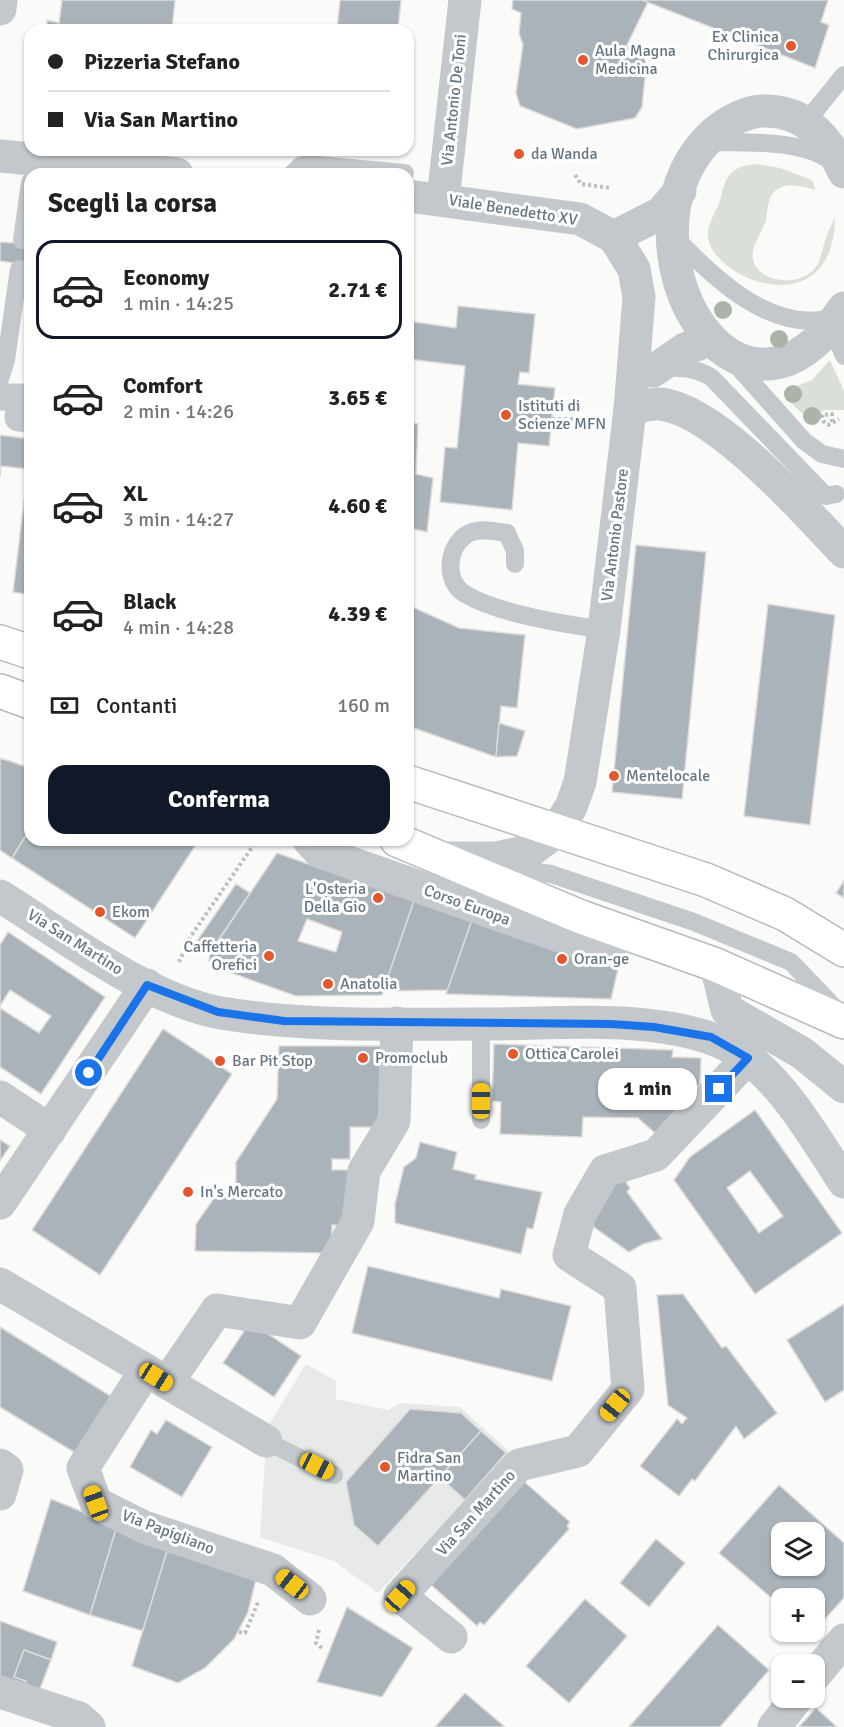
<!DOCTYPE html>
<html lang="it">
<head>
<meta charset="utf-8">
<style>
	:root { --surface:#fff; --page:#f6f6f6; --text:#222; --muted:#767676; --line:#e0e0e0; --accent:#111827 }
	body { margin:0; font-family:Signika,sans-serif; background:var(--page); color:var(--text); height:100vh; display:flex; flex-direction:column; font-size:22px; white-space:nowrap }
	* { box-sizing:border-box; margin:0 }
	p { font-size:20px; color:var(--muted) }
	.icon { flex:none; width:33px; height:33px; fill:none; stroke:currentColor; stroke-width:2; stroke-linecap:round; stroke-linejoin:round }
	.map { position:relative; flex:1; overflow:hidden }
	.panel { position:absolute; left:24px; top:168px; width:390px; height:678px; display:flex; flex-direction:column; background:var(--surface); border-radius:18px; box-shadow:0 2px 4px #0004 }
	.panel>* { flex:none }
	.banner { position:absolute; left:24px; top:24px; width:390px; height:132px; border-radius:18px; box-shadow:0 2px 4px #0004; display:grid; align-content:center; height:132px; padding:0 24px; background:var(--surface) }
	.tools { position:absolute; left:771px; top:1522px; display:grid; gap:12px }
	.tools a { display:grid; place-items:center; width:54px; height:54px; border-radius:12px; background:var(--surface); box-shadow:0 2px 4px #0004; font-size:30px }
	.end { position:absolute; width:27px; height:27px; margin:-14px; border:8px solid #1a73e8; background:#fff; box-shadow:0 0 0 3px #fff }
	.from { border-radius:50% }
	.bubble { position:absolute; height:42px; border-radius:18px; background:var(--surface); box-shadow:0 2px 4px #0004; font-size:20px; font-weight:700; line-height:42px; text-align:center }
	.car { position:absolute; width:18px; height:36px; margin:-18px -9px; border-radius:8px; box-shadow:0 0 4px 2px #0007; background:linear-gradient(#f5c518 24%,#345 0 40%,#f5c518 0 76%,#345 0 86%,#f5c518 0) }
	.banner b { display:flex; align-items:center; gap:21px; height:57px; font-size:22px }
	.banner b+b { border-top:2px solid var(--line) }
	.banner i { width:15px; height:15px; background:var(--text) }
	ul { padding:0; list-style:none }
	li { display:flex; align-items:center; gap:18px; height:99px; margin:0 12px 9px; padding:0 12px; border:3px solid transparent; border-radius:18px }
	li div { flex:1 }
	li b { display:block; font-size:22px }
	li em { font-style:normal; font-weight:700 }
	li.selected { border-color:var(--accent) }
	li>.icon { width:54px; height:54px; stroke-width:1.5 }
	h2 { padding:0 24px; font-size:27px; line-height:72px }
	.pay { display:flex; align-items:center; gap:15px; height:66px; padding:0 24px; font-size:22px }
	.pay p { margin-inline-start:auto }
	.cta { display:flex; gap:12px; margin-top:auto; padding:12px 24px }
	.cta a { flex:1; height:69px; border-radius:18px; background:var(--accent); color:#fff; font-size:24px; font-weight:700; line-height:69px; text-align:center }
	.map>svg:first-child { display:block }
</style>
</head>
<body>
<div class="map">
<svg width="844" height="1727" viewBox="0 0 844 1727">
	<rect width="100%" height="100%" fill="#fafaf8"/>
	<!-- built -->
	<path fill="#e8e9e9" d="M 306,1364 L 336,1381 L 336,1399 L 388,1410 L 400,1403 L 460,1407 L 511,1453 L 378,1593 L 334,1561 L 260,1537 L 267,1428 Z"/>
	<!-- green -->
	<g fill="#dadfd7">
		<path d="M 757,164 L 780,168 L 812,180 L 816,190 C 803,187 788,181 776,190 C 767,197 768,210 766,220 C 763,230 756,239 753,250 C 748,277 784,286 803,277 C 825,268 820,246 830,228 C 833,223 833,219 835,218 C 833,328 710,279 708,236 C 707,222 718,210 721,197 C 726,174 732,166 757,164 Z"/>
		<path d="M 830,360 L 844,391 L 844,410 L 824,410 L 818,415 L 815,426 L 787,399 L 784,391 L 812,380 Z"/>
	</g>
	<!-- building -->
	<g fill="#aab3b9" stroke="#dcdcda" stroke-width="1.5" fill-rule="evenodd">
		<path d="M 62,0 L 175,0 L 172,30 L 47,30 L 47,20 L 59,23 Z"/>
		<path d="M 340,0 L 401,0 L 398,30 L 337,30 Z"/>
		<path d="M 513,0 L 642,0 L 648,2 L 626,47 L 644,53 L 646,67 L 642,107 L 635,118 L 577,129 L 520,106 L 516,93 L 523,44 L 519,34 L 521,13 L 512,9 Z"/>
		<path d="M 642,0 L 828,0 L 821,22 L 829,25 L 815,68 Z"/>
		<path d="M 0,242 L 30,244 L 30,265 L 0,261 Z"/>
		<path d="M 458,306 L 535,314 L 529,373 L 520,372 L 518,384 L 555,388 L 549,446 L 518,443 L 512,510 L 440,502 L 445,447 L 457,448 L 465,366 L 408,359 L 408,321 L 456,328 Z"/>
		<path d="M 408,423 L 418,424 L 416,474 L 433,478 L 427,532 L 409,528 L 408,538 Z"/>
		<path d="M 0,435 L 30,439 L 30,595 L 13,592 L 28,469 L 1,466 L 0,477 Z"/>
		<path d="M 636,545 L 706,552 L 682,799 L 612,792 Z"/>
		<path d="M 768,604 L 835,615 L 810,825 L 744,816 Z"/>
		<path d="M 408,605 L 459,628 L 525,635 L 517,708 L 501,706 L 496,757 L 408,726 Z"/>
		<path d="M 499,723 L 525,731 L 517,756 L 496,757 Z"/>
		<path d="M 0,758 L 30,768 L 30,829 L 12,858 L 0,850 Z"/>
		<path d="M 30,829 L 30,840 L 199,840 L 135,938 L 12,858 Z"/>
		<path d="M 277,853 L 414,901 L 382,995 L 296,996 L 215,967 L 209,961 L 210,953 ZM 307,919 L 342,932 L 336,952 L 298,941 Z"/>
		<path d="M 844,881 L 844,898 L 836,893 Z"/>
		<path d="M 236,884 L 250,893 L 213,948 L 197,941 Z"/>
		<path d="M 414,901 L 472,920 L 448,990 L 383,991 Z"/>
		<path d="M 472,920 L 618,969 L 611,999 L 446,994 Z"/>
		<path d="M 8,932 L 105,997 L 41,1094 L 0,1067 L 0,1008 L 39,1033 L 51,1016 L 10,990 L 0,1006 L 0,945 Z"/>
		<path d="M 163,1029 L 232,1074 L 100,1275 L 32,1230 Z"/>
		<path d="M 494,1044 L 673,1050 L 672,1057 L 701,1058 L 700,1084 L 655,1133 L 638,1118 L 583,1117 L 582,1137 L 500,1134 L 501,1102 L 492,1101 Z"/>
		<path d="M 279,1046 L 381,1046 L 380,1127 L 350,1127 L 350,1159 L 332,1159 L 332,1170 L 348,1170 L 348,1225 L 332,1225 L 331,1253 L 195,1251 L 196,1224 L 219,1191 L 236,1192 L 236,1162 L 277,1099 Z"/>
		<path d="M 755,1110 L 842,1233 L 755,1294 L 674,1180 L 690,1157 ZM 750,1171 L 783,1216 L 759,1233 L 727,1188 Z"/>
		<path d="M 0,1140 L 10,1146 L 0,1161 Z"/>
		<path d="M 420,1142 L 457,1152 L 453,1169 L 476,1175 L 475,1179 L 542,1192 L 533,1229 L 527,1228 L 521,1254 L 395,1223 L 395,1204 L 404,1167 L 416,1158 Z"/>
		<path d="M 618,1171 L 630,1188 L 627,1192 L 662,1239 L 643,1244 L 629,1252 L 591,1225 Z"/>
		<path d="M 368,1266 L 499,1298 L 501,1289 L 571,1306 L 552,1381 L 352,1333 Z"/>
		<path d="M 683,1294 L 722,1348 L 726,1346 L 777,1413 L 744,1439 L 736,1426 L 695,1481 L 692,1479 L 679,1496 L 640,1466 L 677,1419 L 682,1424 L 687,1418 L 668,1405 L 657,1295 Z"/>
		<path d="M 844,1304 L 844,1390 L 825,1402 L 787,1340 Z"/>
		<path d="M 250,1322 L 301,1356 L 274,1397 L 223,1363 Z"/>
		<path d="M 0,1327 L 112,1397 L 77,1454 L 0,1407 Z"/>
		<path d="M 410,1409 L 461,1413 L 481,1431 L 378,1546 L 354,1525 L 346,1482 Z"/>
		<path d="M 166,1420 L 212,1447 L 182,1497 L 130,1467 L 151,1430 L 157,1434 Z"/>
		<path d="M 481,1431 L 506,1453 L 465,1500 L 440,1477 Z"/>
		<path d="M 520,1478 L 570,1522 L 567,1526 L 569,1529 L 484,1625 L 480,1622 L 477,1626 L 428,1582 Z"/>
		<path d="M 779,1485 L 844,1543 L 844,1598 L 814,1631 L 814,1599 L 782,1599 L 782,1607 L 719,1553 ZM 782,1533 L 814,1533 L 814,1566 L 782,1566 Z"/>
		<path d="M 51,1499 L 117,1526 L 90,1615 L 23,1591 Z"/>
		<path d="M 117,1526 L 168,1548 L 143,1631 L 90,1615 Z"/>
		<path d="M 656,1539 L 685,1563 L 649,1607 L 620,1583 Z"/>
		<path d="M 168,1548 L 257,1575 L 248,1612 L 234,1639 L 205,1668 L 178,1683 L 132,1666 Z"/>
		<path d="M 585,1599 L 627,1636 L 569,1703 L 526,1666 Z"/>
		<path d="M 347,1607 L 413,1648 L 382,1697 L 317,1682 Z"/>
		<path d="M 0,1621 L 57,1642 L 51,1660 L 24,1650 L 14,1677 L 26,1681 L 24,1689 L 0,1680 Z"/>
		<path d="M 718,1625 L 769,1670 L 720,1727 L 629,1727 Z"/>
		<path d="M 24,1650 L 51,1660 L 38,1694 L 24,1689 L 26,1681 L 14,1677 Z"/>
		<path d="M 465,1693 L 505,1727 L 435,1727 Z"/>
		<path d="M 816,1708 L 837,1727 L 799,1727 Z"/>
	</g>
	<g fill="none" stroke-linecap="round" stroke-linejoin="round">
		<!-- primary casing -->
		<g stroke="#b5babe" stroke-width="36">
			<g id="primary">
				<path d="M 0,642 L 30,652"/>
				<path d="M 0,691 L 30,702"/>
				<path d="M 408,782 L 706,880 L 785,914 L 844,950"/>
				<path d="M 397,840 L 581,917 L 716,965 L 844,1022"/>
			</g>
		</g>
		<!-- path -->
		<g stroke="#bbbfc2" stroke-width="4" stroke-dasharray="3 3" stroke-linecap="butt">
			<path d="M 575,175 L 581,184 L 611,188"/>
			<path d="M 552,419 L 591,419"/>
			<path d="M 832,422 L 832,414 L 822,415 L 823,421 L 828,425 L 839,419"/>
			<path d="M 179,962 L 191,936 L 257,840"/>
			<path d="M 319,1630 L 316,1643 L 324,1650"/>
			<path d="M 239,1632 L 245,1633 L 259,1600"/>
		</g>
		<!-- service -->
		<g stroke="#c3c8cc" stroke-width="18">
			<path d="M 806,122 L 844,75"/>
			<path d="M 705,142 C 741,143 806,138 834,164"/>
			<path d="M 292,174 L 300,166 L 307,164 L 405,173"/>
			<path d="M 675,237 C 713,278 772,334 832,318"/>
			<path d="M 22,240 L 30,182"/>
			<path d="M 831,326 L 844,356"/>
			<path d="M 0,359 L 6,360 L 19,269"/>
			<path d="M 731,359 L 804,441 L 822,454 L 844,459"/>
			<path d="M 664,368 C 681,367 697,368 712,378 L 822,492 L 826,496 L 836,494"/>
			<path d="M 0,379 L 6,360"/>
			<path d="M 515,564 L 515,551 L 507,533 C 495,531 476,527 466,535 C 447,548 444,581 465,594 C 499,614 564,624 604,630"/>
			<path d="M 498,866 L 551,874 L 694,922 L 791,962 L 838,1011"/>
			<path d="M 481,1024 L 481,1120"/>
			<path d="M 266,1441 L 334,1475"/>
		</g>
		<!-- pedestrian -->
		<path stroke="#c3c8cc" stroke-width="27" d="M 0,397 L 21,397 L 18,418 L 30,419"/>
		<!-- minor -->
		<g stroke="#c3c8cc" stroke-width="33">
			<path d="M 0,9 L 1,0"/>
			<path d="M 0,156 L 177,174"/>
			<path d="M 844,172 C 828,138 804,109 762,111 C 742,112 720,126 707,140 C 610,244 736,469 844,308"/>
			<path d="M 408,196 L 580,219 L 614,237 L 634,269 L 639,297 L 630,409 L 604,630 L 580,782 L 571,807 L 555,832 L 530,851 L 496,858 L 443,858"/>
			<path d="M 443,200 L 465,0"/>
			<path d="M 614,237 L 661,213 L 680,191"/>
			<path d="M 653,371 L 685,349 L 710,340"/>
			<path d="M 630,409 C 639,407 652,403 661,404 C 717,411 805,511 844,552"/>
			<path d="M 309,840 L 320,852 L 588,946 L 632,936"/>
			<path d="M 716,965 L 727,1010 L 802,1053 L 844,1087"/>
			<path d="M 0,1097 L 50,1130"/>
			<path d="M 0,1203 L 147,985"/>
			<path d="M 0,1284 L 266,1441"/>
			<path d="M 146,1370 L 83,1468 L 96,1503 L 144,1527 L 273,1570 L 310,1599"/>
			<path d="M 167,1383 L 217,1310 L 300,1323 L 358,1221 L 364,1171 L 394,1121 L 397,1023"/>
			<path d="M 0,1465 L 7,1470 L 0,1494"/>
			<path d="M 451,1637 L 400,1596 L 519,1465 L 578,1451 L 628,1389 L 620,1288 L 569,1255 L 580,1214 L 605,1171 L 656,1155 L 748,1058"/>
			<path d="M 814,1676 L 844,1640"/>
			<path d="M 0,1692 L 79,1718 L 89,1727"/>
			<path d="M 774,1727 L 797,1698"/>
		</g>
		<!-- tertiary -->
		<path stroke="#c3c8cc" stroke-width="33" d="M 0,896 C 63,935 148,1000 221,1013 C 306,1027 395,1024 481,1024 C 558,1025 687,1009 749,1059 C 789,1091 816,1140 844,1182"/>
		<!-- primary -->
		<use href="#primary" stroke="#fff" stroke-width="33"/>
	</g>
	<!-- trees -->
	<g fill="#aab4a7">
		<circle cx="723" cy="310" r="9"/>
		<circle cx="779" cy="339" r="9"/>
		<circle cx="793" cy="394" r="9"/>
		<circle cx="812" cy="416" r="9"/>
	</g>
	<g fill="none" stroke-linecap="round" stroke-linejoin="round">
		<!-- route -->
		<path stroke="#1a73e8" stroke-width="8" d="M 89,1073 L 147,985 L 218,1012 L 284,1021 L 611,1024 L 654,1027 L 711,1037 L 748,1058 L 719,1089"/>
	</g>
	<!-- markers -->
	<g fill="#e4572e" stroke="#fff" stroke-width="2">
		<circle cx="791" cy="46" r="6"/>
		<circle cx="583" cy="60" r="6"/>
		<circle cx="519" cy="154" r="6"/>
		<circle cx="506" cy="415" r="6"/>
		<circle cx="614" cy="776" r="6"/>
		<circle cx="378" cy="898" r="6"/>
		<circle cx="100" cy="912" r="6"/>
		<circle cx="269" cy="956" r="6"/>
		<circle cx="562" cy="959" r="6"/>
		<circle cx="328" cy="984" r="6"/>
		<circle cx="513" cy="1054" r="6"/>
		<circle cx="363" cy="1058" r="6"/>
		<circle cx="220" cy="1061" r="6"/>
		<circle cx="188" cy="1192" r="6"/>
		<circle cx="385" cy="1467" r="6"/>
	</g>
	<g text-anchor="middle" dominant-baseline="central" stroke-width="6" stroke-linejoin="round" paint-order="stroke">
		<!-- poi labels -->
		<g font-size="16" fill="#657683" stroke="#fff" text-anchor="start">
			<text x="779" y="37" text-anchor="end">Ex Clinica<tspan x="779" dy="18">Chirurgica</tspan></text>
			<text x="595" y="51">Aula Magna<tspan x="595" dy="18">Medicina</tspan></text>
			<text x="531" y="154">da Wanda</text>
			<text x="518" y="406">Istituti di<tspan x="518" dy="18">Scienze MFN</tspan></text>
			<text x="626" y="776">Mentelocale</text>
			<text x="366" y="889" text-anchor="end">L'Osteria<tspan x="366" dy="18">Della Gio</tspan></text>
			<text x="112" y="912">Ekom</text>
			<text x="257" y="947" text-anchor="end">Caffetteria<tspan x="257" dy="18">Orefici</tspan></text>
			<text x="574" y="959">Oran-ge</text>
			<text x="340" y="984">Anatolia</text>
			<text x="525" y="1054">Ottica Carolei</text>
			<text x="375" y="1058">Promoclub</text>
			<text x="232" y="1061">Bar Pit Stop</text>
			<text x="200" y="1192">In's Mercato</text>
			<text x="397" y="1458">Fidra San<tspan x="397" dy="18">Martino</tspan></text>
		</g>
		<!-- street labels -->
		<g font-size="16" fill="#657683" stroke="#fff">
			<text transform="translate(454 100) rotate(-84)">Via Antonio De Toni</text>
			<text transform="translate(513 210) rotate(9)">Viale Benedetto XV</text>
			<text transform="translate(615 535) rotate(-83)">Via Antonio Pastore</text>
			<text transform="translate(467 905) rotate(20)">Corso Europa</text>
			<text transform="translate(75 942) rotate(32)">Via San Martino</text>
			<text transform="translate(476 1513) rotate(-48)">Via San Martino</text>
			<text transform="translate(168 1532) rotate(21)">Via Papigliano</text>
		</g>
	</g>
</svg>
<div class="tools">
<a><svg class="icon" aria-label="layers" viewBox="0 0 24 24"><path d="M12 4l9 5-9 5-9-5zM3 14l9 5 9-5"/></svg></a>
<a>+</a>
<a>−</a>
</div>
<i class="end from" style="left:89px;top:1073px"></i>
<i class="end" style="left:719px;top:1089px"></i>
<div class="bubble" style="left:598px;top:1068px;width:99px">1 min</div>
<i class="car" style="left:481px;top:1101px;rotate:0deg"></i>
<i class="car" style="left:156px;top:1377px;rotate:122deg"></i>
<i class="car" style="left:615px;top:1405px;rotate:219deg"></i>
<i class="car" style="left:317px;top:1466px;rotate:117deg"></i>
<i class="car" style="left:96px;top:1503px;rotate:340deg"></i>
<i class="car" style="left:292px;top:1584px;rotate:308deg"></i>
<i class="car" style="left:400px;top:1596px;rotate:42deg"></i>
<div class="banner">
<b><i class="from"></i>Pizzeria Stefano</b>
<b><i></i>Via San Martino</b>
</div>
<section class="panel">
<h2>Scegli la corsa</h2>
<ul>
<li class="selected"><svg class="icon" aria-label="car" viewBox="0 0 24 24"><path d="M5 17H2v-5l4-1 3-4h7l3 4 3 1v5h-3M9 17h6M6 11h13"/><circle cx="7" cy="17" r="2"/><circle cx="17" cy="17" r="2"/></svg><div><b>Economy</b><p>1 min · 14:25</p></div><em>2.71 €</em></li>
<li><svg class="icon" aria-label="car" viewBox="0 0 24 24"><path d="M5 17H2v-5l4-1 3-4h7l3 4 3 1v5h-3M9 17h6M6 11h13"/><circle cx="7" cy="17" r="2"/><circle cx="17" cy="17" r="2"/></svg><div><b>Comfort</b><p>2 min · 14:26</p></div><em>3.65 €</em></li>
<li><svg class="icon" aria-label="car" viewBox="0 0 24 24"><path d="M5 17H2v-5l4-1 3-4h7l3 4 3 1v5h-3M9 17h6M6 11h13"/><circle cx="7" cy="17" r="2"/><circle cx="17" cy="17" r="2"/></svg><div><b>XL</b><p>3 min · 14:27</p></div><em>4.60 €</em></li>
<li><svg class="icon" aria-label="car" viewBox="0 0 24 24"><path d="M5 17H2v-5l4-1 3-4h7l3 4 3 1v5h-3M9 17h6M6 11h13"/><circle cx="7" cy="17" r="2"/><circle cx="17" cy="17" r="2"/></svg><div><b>Black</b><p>4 min · 14:28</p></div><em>4.39 €</em></li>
</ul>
<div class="pay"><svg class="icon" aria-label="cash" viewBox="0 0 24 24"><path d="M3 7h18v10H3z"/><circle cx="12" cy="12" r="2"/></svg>Contanti<p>160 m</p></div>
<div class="cta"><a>Conferma</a></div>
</section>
</div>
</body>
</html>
